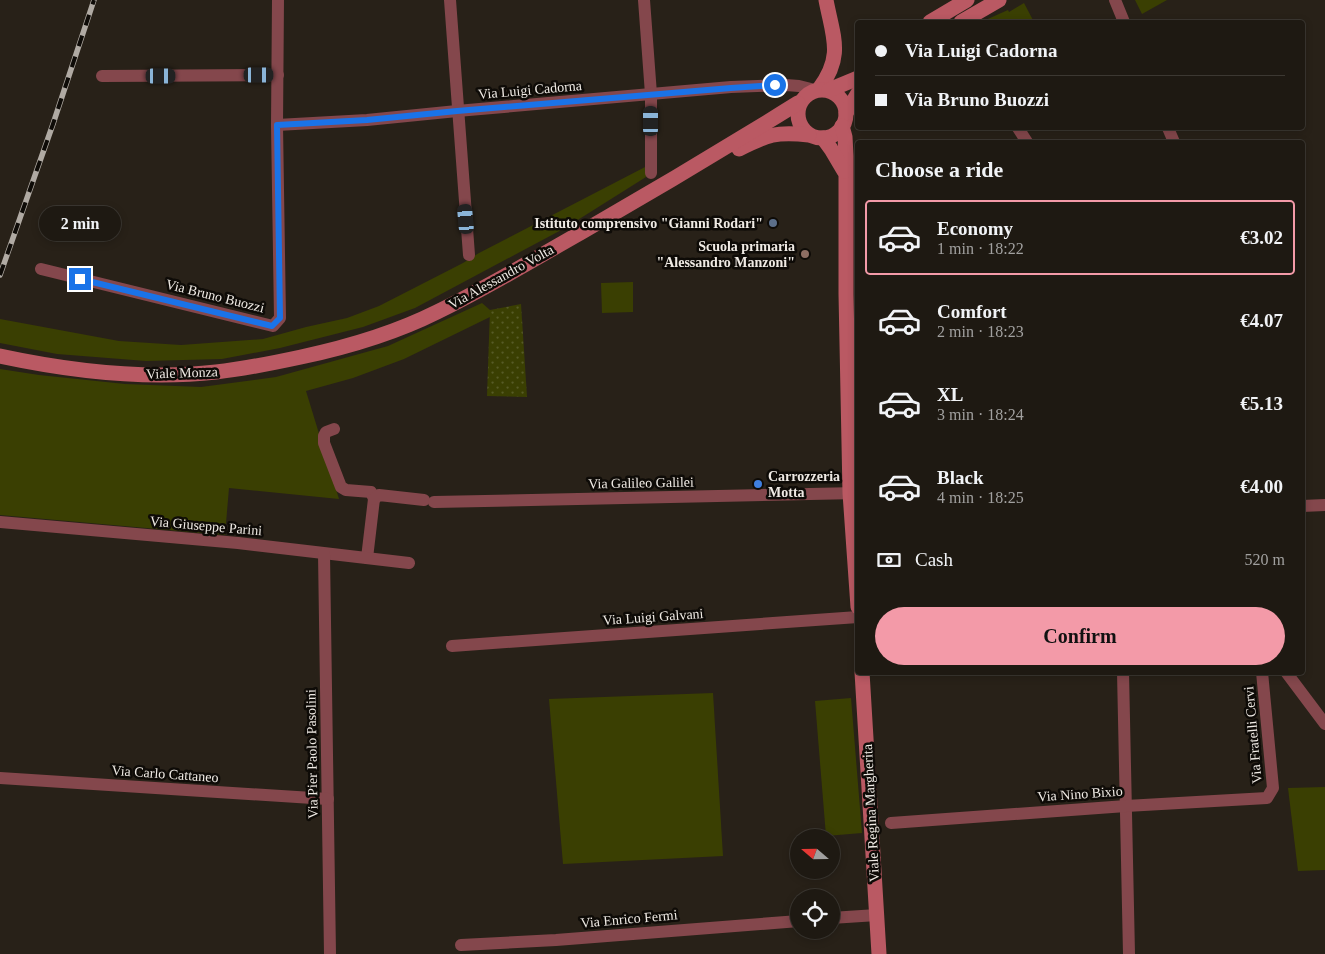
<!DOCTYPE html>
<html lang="en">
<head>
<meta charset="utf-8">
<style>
	:root { --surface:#1e1912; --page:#26221b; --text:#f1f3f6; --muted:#a1a09f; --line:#3c3832; --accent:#f39aa8 }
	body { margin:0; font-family:"Times New Roman",serif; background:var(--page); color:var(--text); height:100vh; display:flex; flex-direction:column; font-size:19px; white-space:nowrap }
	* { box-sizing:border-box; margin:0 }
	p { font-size:16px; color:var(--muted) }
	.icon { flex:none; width:28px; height:28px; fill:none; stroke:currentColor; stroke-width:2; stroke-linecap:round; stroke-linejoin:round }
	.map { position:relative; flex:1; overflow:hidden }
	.details { position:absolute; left:855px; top:140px; width:450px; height:535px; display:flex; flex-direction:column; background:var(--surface); border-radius:5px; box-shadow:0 2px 8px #0003,0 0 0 1px var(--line) }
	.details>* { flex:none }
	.hud { position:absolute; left:855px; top:20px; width:450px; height:110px; border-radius:5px; box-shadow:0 2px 8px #0003,0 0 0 1px var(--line); display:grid; align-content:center; height:110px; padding:0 20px; background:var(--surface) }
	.needle { width:32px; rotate:290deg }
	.controls { position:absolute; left:790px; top:829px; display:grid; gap:10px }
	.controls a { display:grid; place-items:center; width:50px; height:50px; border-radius:50%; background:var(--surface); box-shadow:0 2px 8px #0003,0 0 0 1px var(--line); font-size:25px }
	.end { position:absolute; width:22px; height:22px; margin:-11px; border:6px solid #1a73e8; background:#fff; box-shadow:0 0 0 2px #fff }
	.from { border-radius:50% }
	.bubble { position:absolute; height:35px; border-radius:18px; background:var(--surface); box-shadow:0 2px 8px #0003,0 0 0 1px var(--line); font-size:16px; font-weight:700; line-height:35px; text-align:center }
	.car { position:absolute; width:15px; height:30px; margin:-15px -8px; border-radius:6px; box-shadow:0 0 4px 1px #0007; background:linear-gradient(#222 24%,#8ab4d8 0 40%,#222 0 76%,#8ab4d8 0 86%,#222 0) }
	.hud b { display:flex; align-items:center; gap:18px; height:48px; font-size:19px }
	.hud b+b { border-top:1px solid var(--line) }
	.hud i { width:12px; height:12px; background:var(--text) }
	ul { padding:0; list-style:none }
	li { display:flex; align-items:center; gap:15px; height:75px; margin:0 10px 8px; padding:0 10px; border:2px solid transparent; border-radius:5px }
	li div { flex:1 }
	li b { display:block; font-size:19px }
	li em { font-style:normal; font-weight:700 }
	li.on { border-color:var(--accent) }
	li>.icon { width:45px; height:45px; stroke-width:1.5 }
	h2 { padding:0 20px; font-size:22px; line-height:60px }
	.pay { display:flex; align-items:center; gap:12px; height:55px; padding:0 20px; font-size:19px }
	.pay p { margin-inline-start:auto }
	.button { display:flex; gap:10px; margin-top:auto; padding:10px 20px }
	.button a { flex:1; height:58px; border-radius:30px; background:var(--accent); color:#111; font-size:20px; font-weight:700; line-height:58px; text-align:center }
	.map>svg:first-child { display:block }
</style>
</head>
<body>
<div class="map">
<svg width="1325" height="954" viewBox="0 0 1325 954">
	<defs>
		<pattern id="garden-dots" width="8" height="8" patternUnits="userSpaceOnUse" patternTransform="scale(1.25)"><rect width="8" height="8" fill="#3a3f02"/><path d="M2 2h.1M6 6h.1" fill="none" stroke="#575b27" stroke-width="1.8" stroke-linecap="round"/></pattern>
	</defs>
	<rect width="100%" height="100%" fill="#282118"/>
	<!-- green -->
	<g fill="#3a3f02">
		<path d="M 1135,0 L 1167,0 L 1142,14 Z"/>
		<path d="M 1024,3 L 1034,22 L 981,22 L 1008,10 L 1009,12 Z"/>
		<path d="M 647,166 L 646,177 L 565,228 L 415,308 L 363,327 L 280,348 L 222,359 L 146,361 L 57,354 L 0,343 L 0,319 L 119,341 L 181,345 L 263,339 L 306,327 L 347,318 L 379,306 L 463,263 L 479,253 Z"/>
		<path d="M 633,282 L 633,312 L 602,313 L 601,283 Z"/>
		<path d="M 482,303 L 490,310 L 490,317 L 404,359 L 353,378 L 306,391 L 339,499 L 229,488 L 225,535 L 0,515 L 0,369 L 39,375 L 125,384 L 201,387 L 276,377 L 388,346 Z"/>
		<path d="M 713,693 L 723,856 L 563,864 L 549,699 Z"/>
		<path d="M 851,698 L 862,833 L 826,836 L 815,701 Z"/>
		<path d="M 1325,787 L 1325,870 L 1298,871 L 1288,788 Z"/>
	</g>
	<!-- garden -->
	<path fill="url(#garden-dots)" d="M 521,304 L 527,397 L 487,396 L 490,310 Z"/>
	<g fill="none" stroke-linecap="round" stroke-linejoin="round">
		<!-- street -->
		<g stroke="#84474c" stroke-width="12">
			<path d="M 450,0 L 469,255"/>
			<path d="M 644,0 L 651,94 L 651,173"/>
			<path d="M 1115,0 L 1124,22"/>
			<path d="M 102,76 L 278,75"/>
			<path d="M 277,125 L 367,120 L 457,111 L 731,87 L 786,85 L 799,86 L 815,90"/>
			<path d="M 1018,128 L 1027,142"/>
			<path d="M 1168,128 L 1174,142"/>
			<path d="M 41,269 L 273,326 L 280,318 L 277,125 L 278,0"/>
			<path d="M 334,429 L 326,432 L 324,436 L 324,443 L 341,487 L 346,490 L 371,492 L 374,499 L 367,558"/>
			<path d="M 374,499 L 379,495 L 424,500"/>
			<path d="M 434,502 L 858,493"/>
			<path d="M 1302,506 L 1325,505"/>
			<path d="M 0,522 L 238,543 L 409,563"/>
			<path d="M 324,554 L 330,954"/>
			<path d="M 452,646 L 858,617"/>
			<path d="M 1123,672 L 1129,954"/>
			<path d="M 1286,672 L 1325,724"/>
			<path d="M 0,778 L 328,799"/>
			<path d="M 891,823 L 1126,806 L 1267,798 L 1273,788 L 1262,672"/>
			<path d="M 831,918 L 877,915"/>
			<path d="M 461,945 L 556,940 L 799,921"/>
		</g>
		<!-- secondary -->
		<g stroke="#ba5963" stroke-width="15">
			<path d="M 930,22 L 967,0"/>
			<path d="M 961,22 L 999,0"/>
			<path d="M 819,89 C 844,56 833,37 826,0"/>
			<circle cx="822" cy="114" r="24"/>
			<path d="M 829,90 L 858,78"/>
			<path d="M 846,113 L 858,93"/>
			<path d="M 842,126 L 845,137 L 846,156 L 846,294 L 850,493 L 858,607"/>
			<path d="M 823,138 L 831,149 L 844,171"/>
			<path d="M 739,149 C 767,135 776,131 809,135"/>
			<path d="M 0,356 C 70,371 144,380 216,372 C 245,369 273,363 301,357 C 348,347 395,333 437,312 C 487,288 534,259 582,232 C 655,190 727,147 798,103"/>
			<path d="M 862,672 L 879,954"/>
		</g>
		<!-- rail casing -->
		<g stroke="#b0aaa3" stroke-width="5.5">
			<path id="rail" d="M 0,275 L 53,124 L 94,0"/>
		</g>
		<!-- rail -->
		<use href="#rail" stroke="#0e0b07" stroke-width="4" stroke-dasharray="11" stroke-linecap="butt"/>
	</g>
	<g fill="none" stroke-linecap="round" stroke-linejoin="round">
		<!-- route -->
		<path stroke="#1a73e8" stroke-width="6" d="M 80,279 L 272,326 L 280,318 L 277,125 L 367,120 L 457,111 L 731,88 L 775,85"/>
	</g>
	<!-- markers -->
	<circle fill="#5c6f8a" stroke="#0e0b07" stroke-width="2" cx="773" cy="223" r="5"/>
	<circle fill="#8d6e63" stroke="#0e0b07" stroke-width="2" cx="805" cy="254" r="5"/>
	<circle fill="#3f7fe0" stroke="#0e0b07" stroke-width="2" cx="758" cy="484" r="5"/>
	<g text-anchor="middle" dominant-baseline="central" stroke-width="5" stroke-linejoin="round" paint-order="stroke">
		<!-- street labels -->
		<g font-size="14" fill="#efeae4" stroke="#0e0b07">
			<text transform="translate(530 90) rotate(-5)">Via Luigi Cadorna</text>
			<text transform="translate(501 277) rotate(-29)">Via Alessandro Volta</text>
			<text transform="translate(215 296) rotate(14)">Via Bruno Buozzi</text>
			<text transform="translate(182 373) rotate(-2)">Viale Monza</text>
			<text transform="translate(641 483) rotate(-1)">Via Galileo Galilei</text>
			<text transform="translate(206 526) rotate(5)">Via Giuseppe Parini</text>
			<text transform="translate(653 617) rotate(-4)">Via Luigi Galvani</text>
			<text transform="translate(1253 735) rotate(-95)">Via Fratelli Cervi</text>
			<text transform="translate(312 754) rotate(-91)">Via Pier Paolo Pasolini</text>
			<text transform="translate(165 774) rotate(4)">Via Carlo Cattaneo</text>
			<text transform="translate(1080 794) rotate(-4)">Via Nino Bixio</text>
			<text transform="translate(871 813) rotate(-93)">Viale Regina Margherita</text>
			<text transform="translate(629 919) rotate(-5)">Via Enrico Fermi</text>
		</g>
		<!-- poi labels -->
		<g font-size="14" font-weight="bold" fill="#efeae4" stroke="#0e0b07" text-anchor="end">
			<text x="763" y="223">Istituto comprensivo "Gianni Rodari"</text>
			<text x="795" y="246">Scuola primaria<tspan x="795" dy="16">"Alessandro Manzoni"</tspan></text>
			<text x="768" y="476" text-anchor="start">Carrozzeria<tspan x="768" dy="16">Motta</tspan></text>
		</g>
	</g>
</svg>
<div class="controls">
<a><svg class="needle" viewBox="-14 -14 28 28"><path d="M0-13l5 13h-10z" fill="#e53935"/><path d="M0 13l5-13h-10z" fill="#a1a09f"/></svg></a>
<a><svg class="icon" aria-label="locate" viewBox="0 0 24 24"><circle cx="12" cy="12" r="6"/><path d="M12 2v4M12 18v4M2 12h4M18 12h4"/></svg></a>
</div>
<i class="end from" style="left:775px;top:85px"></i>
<i class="end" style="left:80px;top:279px"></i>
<div class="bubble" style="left:39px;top:206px;width:82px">2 min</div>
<i class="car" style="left:259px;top:75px;rotate:90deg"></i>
<i class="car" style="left:161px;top:76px;rotate:90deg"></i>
<i class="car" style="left:651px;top:121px;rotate:0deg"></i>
<i class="car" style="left:466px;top:219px;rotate:355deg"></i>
<div class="hud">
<b><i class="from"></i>Via Luigi Cadorna</b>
<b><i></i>Via Bruno Buozzi</b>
</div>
<section class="details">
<h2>Choose a ride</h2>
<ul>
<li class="on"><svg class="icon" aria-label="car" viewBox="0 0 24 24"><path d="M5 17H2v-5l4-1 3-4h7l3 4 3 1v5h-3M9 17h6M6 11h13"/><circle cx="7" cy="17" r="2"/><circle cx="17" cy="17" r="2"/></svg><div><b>Economy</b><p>1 min · 18:22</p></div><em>€3.02</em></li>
<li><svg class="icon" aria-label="car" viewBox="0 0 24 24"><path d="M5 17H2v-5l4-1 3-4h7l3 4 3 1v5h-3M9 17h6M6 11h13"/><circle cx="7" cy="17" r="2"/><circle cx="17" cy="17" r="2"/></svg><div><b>Comfort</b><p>2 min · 18:23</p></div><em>€4.07</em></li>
<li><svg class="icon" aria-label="car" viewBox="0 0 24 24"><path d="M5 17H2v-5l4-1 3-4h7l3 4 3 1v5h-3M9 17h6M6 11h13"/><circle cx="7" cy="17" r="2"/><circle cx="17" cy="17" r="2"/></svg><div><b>XL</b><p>3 min · 18:24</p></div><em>€5.13</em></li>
<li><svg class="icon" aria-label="car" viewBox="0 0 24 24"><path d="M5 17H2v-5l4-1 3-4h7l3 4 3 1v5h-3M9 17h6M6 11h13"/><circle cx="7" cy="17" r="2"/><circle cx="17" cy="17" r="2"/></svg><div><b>Black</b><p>4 min · 18:25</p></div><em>€4.00</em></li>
</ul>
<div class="pay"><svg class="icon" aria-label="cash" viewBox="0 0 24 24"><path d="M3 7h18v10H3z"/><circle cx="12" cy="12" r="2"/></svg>Cash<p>520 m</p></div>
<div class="button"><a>Confirm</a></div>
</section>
</div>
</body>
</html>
